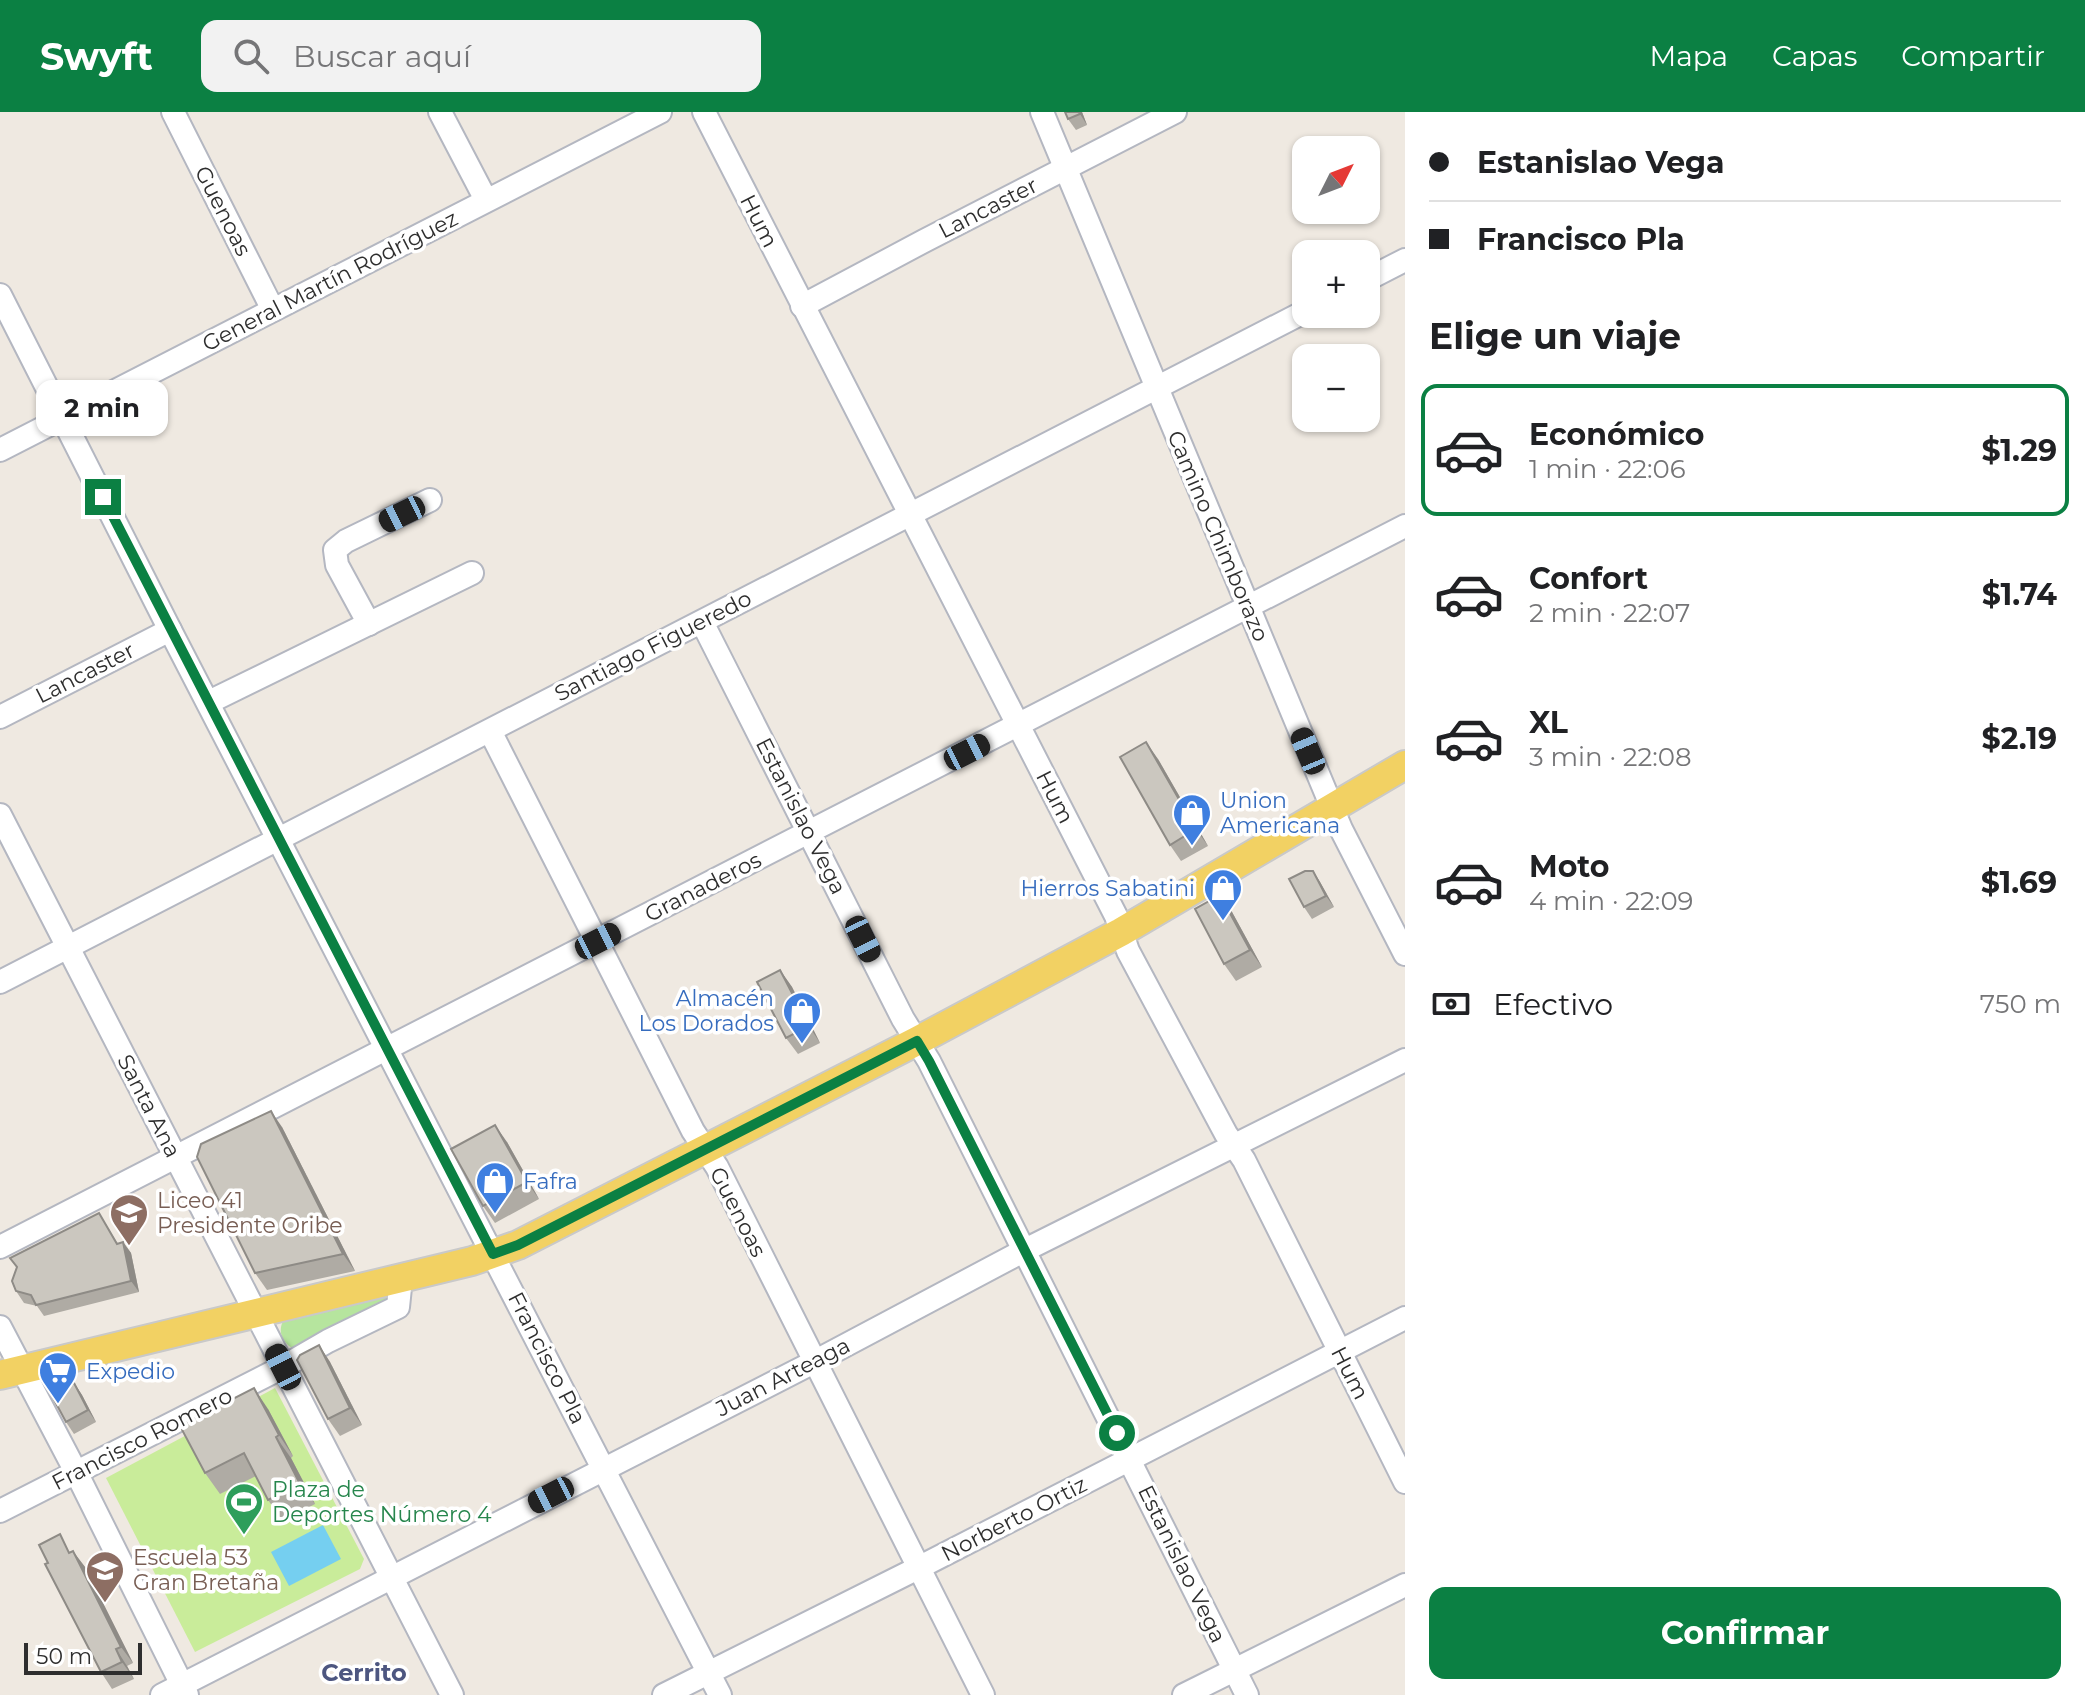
<!DOCTYPE html>
<html lang="es">
<head>
<meta charset="utf-8">
<style>
	:root { --surface:#fff; --page:#f2f2f2; --text:#202124; --muted:#757577; --line:#e0e0e0; --accent:#0b8043 }
	body { margin:0; font-family:Montserrat,sans-serif; background:var(--page); color:var(--text); height:100vh; display:flex; flex-direction:column; font-size:30px; white-space:nowrap }
	* { box-sizing:border-box; margin:0 }
	p { font-size:26px; color:var(--muted) }
	.icon { flex:none; width:44px; height:44px; fill:none; stroke:currentColor; stroke-width:2; stroke-linecap:round; stroke-linejoin:round }
	.map { position:relative; flex:1; overflow:hidden }
	.sheet { display:flex; flex-direction:column; background:var(--surface); width:680px }
	.sheet>* { flex:none }
	.hud { display:grid; align-content:center; height:176px; padding:0 24px; background:var(--surface) }
	.needle { width:52px; rotate:48deg }
	.fabs { position:absolute; left:1292px; top:24px; display:grid; gap:16px }
	.fabs a { display:grid; place-items:center; width:88px; height:88px; border-radius:16px; background:var(--surface); box-shadow:0 2px 6px #0004; font-size:40px }
	.scale { position:absolute; left:24px; bottom:20px; width:118px; box-sizing:border-box; padding-left:8px; border:4px solid #2e2e2e; border-top:0; font-size:22px; line-height:28px; white-space:nowrap; color:#2e2e2e; -webkit-text-stroke:6px #fff; paint-order:stroke }
	.end { position:absolute; width:36px; height:36px; margin:-18px; border:10px solid #0b8043; background:#fff; box-shadow:0 0 0 4px #fff }
	.from { border-radius:50% }
	.bubble { position:absolute; height:56px; border-radius:16px; background:var(--surface); box-shadow:0 2px 6px #0004; font-size:26px; font-weight:700; line-height:56px; text-align:center }
	.car { position:absolute; width:24px; height:48px; margin:-24px -12px; border-radius:10px; box-shadow:0 0 6px 2px #0007; background:linear-gradient(#222 24%,#8ab4d8 0 40%,#222 0 76%,#8ab4d8 0 86%,#222 0) }
	.hud b { display:flex; align-items:center; gap:28px; height:76px; font-size:30px }
	.hud b+b { border-top:2px solid var(--line) }
	.hud i { width:20px; height:20px; background:var(--text) }
	ul { padding:0; list-style:none }
	li { display:flex; align-items:center; gap:24px; height:132px; margin:0 16px 12px; padding:0 8px; border:4px solid transparent; border-radius:16px }
	li div { flex:1 }
	li b { display:block; font-size:30px }
	li em { font-style:normal; font-weight:700 }
	li.selected { border-color:var(--accent) }
	li>.icon { width:72px; height:72px; stroke-width:1.5 }
	h2 { padding:0 24px; font-size:36px; line-height:96px }
	.pay { display:flex; align-items:center; gap:20px; height:88px; padding:0 24px; font-size:30px }
	.pay p { margin-inline-start:auto }
	.action { display:flex; gap:16px; margin-top:auto; padding:16px 24px }
	.action a { flex:1; height:92px; border-radius:16px; background:var(--accent); color:#fff; font-size:32px; font-weight:700; line-height:92px; text-align:center }
	header { display:flex; align-items:center; gap:48px; box-sizing:border-box; height:112px; padding:0 40px; background:var(--accent); color:#fff }
	header strong { font-size:38px }
	nav { display:flex; gap:44px; margin-inline-start:auto; font-size:28px }
	.search { width:560px; height:72px; background:var(--page); display:flex; align-items:center; gap:20px; box-sizing:border-box; padding:0 28px; border-radius:16px; color:var(--muted); font-size:30px }
	main { display:flex; flex:1; min-height:0 }
	.map>svg:first-child { display:block }
</style>
</head>
<body>
<header>
<strong>Swyft</strong>
<div class="search"><svg class="icon" aria-label="search" viewBox="0 0 24 24"><circle cx="10" cy="10" r="6"/><path d="M15 15l6 6"/></svg>Buscar aquí</div>
<nav><a>Mapa</a><a>Capas</a><a>Compartir</a></nav>
</header>
<main>
<div class="map">
<svg width="1405" height="1583" viewBox="0 0 1405 1583">
	<rect width="100%" height="100%" fill="#efe9e1"/>
	<!-- green -->
	<path fill="#b6e59e" d="M 387,1182 L 390,1187 L 297,1236 L 292,1236 C 282,1230 277,1218 284,1208 Z"/>
	<!-- pitch -->
	<path fill="#c9ec9a" d="M 275,1276 L 364,1447 L 360,1457 L 195,1540 L 106,1366 Z"/>
	<!-- water -->
	<path fill="#75cff0" d="M 323,1413 L 341,1447 L 289,1474 L 271,1440 Z"/>
	<g fill="none" stroke-linecap="round" stroke-linejoin="round">
		<!-- minor casing -->
		<g stroke="#b4b7c1" stroke-width="26">
			<g id="minor">
				<path d="M 173,0 L 273,198"/>
				<path d="M 440,0 L 486,88"/>
				<path d="M 704,0 C 840,269 980,535 1116,804 L 1128,839 L 1226,1022 L 1244,1048 L 1405,1370"/>
				<path d="M 1042,0 L 1341,717 L 1405,842"/>
				<path d="M 1366,168 L 1405,148"/>
				<path d="M 0,183 L 170,518 L 720,1583"/>
				<path d="M 802,194 L 924,129 L 1175,0"/>
				<path d="M 0,338 L 660,0"/>
				<path d="M 702,510 L 903,907 L 929,949 L 1247,1583"/>
				<path d="M 369,512 L 337,453 L 335,438 L 346,429 L 430,388"/>
				<path d="M 209,590 L 472,461"/>
				<path d="M 0,605 L 170,518"/>
				<path d="M 490,619 L 693,1019 L 717,1055 L 983,1583"/>
				<path d="M 0,703 L 452,1583"/>
				<path d="M 0,870 L 1306,199"/>
				<path d="M 0,1135 L 1405,414"/>
				<path d="M 0,1215 L 76,1360 L 187,1583"/>
				<path d="M 0,1399 L 283,1255 L 328,1229 L 398,1195 L 401,1166"/>
				<path d="M 162,1583 L 814,1250 L 1025,1138 L 1405,948"/>
				<path d="M 664,1583 L 918,1456 L 1405,1206"/>
				<path d="M 1184,1583 L 1405,1473"/>
			</g>
		</g>
		<!-- major casing -->
		<g stroke="#c9c9c9" stroke-width="32">
			<path id="major" d="M 0,1263 L 472,1149 L 518,1133 L 917,929 L 1121,820 L 1405,653"/>
		</g>
		<!-- minor -->
		<use href="#minor" stroke="#fff" stroke-width="22"/>
		<!-- major -->
		<use href="#major" stroke="#f2d163" stroke-width="28"/>
	</g>
	<!-- wall -->
	<g fill="#afaba4">
		<path d="M 1065,0 L 1082,0 L 1087,13 L 1076,18 L 1068,7 Z"/>
		<path d="M 1158,647 L 1208,734 L 1181,749 L 1170,733 Z"/>
		<path d="M 1313,759 L 1320,770 L 1334,795 L 1312,807 L 1304,795 Z"/>
		<path d="M 1220,783 L 1232,800 L 1262,855 L 1236,869 L 1224,852 Z"/>
		<path d="M 780,858 L 792,875 L 820,931 L 798,942 L 786,926 Z"/>
		<path d="M 282,1015 L 355,1159 L 267,1178 L 255,1161 Z"/>
		<path d="M 507,1030 L 539,1087 L 495,1111 L 483,1094 Z"/>
		<path d="M 99,1101 L 118,1132 L 123,1130 L 131,1141 L 139,1180 L 44,1204 L 37,1194 L 24,1191 L 16,1179 L 17,1156 L 10,1146 Z"/>
		<path d="M 319,1233 L 330,1250 L 362,1313 L 340,1324 L 328,1307 Z"/>
		<path d="M 74,1271 L 82,1283 L 96,1310 L 74,1322 L 66,1310 Z"/>
		<path d="M 268,1297 L 293,1344 L 291,1346 L 315,1392 L 283,1409 L 268,1388 L 256,1364 L 220,1382 L 205,1361 Z"/>
		<path d="M 72,1439 L 85,1455 L 133,1551 L 127,1554 L 134,1567 L 112,1577 L 101,1560 Z"/>
	</g>
	<!-- shaded-wall -->
	<g fill="#8e8b86">
		<path d="M 1079,0 L 1082,0 L 1087,13 L 1080,2 Z"/>
		<path d="M 1146,630 L 1158,647 L 1208,734 L 1196,717 Z"/>
		<path d="M 1313,759 L 1320,770 L 1334,795 L 1326,784 Z"/>
		<path d="M 1220,783 L 1232,800 L 1262,855 L 1250,838 Z"/>
		<path d="M 780,858 L 792,875 L 820,931 L 809,914 Z"/>
		<path d="M 271,999 L 282,1015 L 355,1159 L 343,1142 Z"/>
		<path d="M 495,1013 L 507,1030 L 539,1087 L 527,1070 Z"/>
		<path d="M 123,1130 L 131,1141 L 139,1180 L 131,1169 Z"/>
		<path d="M 319,1233 L 330,1250 L 362,1313 L 350,1296 Z"/>
		<path d="M 74,1271 L 82,1283 L 96,1310 L 88,1298 Z"/>
		<path d="M 254,1276 L 268,1297 L 293,1344 L 279,1323 Z"/>
		<path d="M 276,1325 L 291,1346 L 315,1392 L 300,1372 Z"/>
		<path d="M 73,1439 L 85,1455 L 133,1551 L 121,1535 Z"/>
		<path d="M 116,1537 L 127,1554 L 134,1567 L 122,1550 Z"/>
	</g>
	<!-- building -->
	<g fill="#cbc7bf" stroke="#8e8b86" stroke-width="2">
		<path d="M 1065,0 L 1079,0 L 1080,2 L 1068,7 Z"/>
		<path d="M 1146,630 L 1196,717 L 1170,733 L 1120,645 Z"/>
		<path d="M 1305,759 L 1313,759 L 1326,784 L 1304,795 L 1289,767 Z"/>
		<path d="M 1220,783 L 1250,838 L 1224,852 L 1195,797 Z"/>
		<path d="M 780,858 L 809,914 L 786,926 L 757,870 Z"/>
		<path d="M 271,999 L 343,1142 L 255,1161 L 197,1045 L 201,1032 Z"/>
		<path d="M 495,1013 L 527,1070 L 483,1094 L 451,1037 Z"/>
		<path d="M 99,1101 L 117,1132 L 123,1130 L 131,1169 L 36,1193 L 31,1183 L 16,1179 L 12,1169 L 17,1155 L 10,1146 Z"/>
		<path d="M 319,1233 L 350,1296 L 328,1307 L 297,1248 L 300,1243 Z"/>
		<path d="M 74,1271 L 88,1298 L 66,1310 L 51,1282 L 53,1274 Z"/>
		<path d="M 254,1276 L 279,1323 L 276,1325 L 300,1372 L 268,1388 L 244,1341 L 205,1361 L 180,1314 Z"/>
		<path d="M 60,1422 L 69,1441 L 73,1439 L 121,1535 L 116,1537 L 122,1550 L 101,1560 L 45,1452 L 48,1451 L 39,1433 Z"/>
	</g>
	<g fill="none" stroke-linecap="round" stroke-linejoin="round">
		<!-- route -->
		<path stroke="#0b8043" stroke-width="10" d="M 103,385 L 493,1142 L 518,1133 L 571,1106 L 917,929 L 929,949 L 1117,1321"/>
	</g>
	<!-- icons -->
	<defs>
		<g id="shop-pin" transform="scale(2)"><path d="M0 17L-7.5 6A9.5 9.5 0 1 1 7.5 6Z" fill="#3f7fe0" stroke="#fff"/><path d="M-5-2.5h2.3a2.7 3.5 0 0 1 5.4 0H5L5.5 6h-11ZM-1.5-2.5h3a1.5 2.3 0 0 0-3 0Z" fill="#fff"/></g>
		<g id="school-pin" transform="scale(2)"><path d="M0 17L-7.5 6A9.5 9.5 0 1 1 7.5 6Z" fill="#8d6e63" stroke="#fff"/><path d="M0-5L7-2L0 1L-7-2ZM-4 1L0 2.5L4 1V4Q0 6-4 4Z" fill="#fff"/></g>
		<g id="supermarket-pin" transform="scale(2)"><path d="M0 17L-7.5 6A9.5 9.5 0 1 1 7.5 6Z" fill="#3f7fe0" stroke="#fff"/><path d="M-6-5.5h2.5l.6 2H6L4.5 2H-2.5L-4.4-4H-6ZM-1.5 3.2a1.3 1.3 0 1 0 .1 0ZM3 3.2a1.3 1.3 0 1 0 .1 0Z" fill="#fff"/></g>
		<g id="stadium-pin" transform="scale(2)"><path d="M0 17L-7.5 6A9.5 9.5 0 1 1 7.5 6Z" fill="#2e9e5b" stroke="#fff"/><path d="M0-5a6.5 5 0 1 0 0 10a6.5 5 0 1 0 0-10ZM-3.5-1.8h7v3.6h-7Z" fill="#fff"/></g>
	</defs>
	<g fill-rule="evenodd">
		<use href="#shop-pin" x="1192" y="701"/>
		<use href="#shop-pin" x="1223" y="776"/>
		<use href="#shop-pin" x="802" y="899"/>
		<use href="#shop-pin" x="495" y="1069"/>
		<use href="#school-pin" x="129" y="1101"/>
		<use href="#supermarket-pin" x="58" y="1259"/>
		<use href="#stadium-pin" x="244" y="1390"/>
		<use href="#school-pin" x="105" y="1458"/>
	</g>
	<g text-anchor="middle" dominant-baseline="central" stroke-width="7" stroke-linejoin="round" paint-order="stroke">
		<!-- street labels -->
		<g font-size="22" fill="#2e2e2e" stroke="#fff">
			<text transform="translate(988 96) rotate(-27)">Lancaster</text>
			<text transform="translate(223 99) rotate(63)">Guenoas</text>
			<text transform="translate(759 109) rotate(63)">Hum</text>
			<text transform="translate(330 169) rotate(-27)">General Martín Rodríguez</text>
			<text transform="translate(1218 424) rotate(67)">Camino Chimborazo</text>
			<text transform="translate(653 534) rotate(-27)">Santiago Figueredo</text>
			<text transform="translate(85 561) rotate(-27)">Lancaster</text>
			<text transform="translate(1055 685) rotate(63)">Hum</text>
			<text transform="translate(801 704) rotate(63)">Estanislao Vega</text>
			<text transform="translate(703 775) rotate(-27)">Granaderos</text>
			<text transform="translate(149 994) rotate(63)">Santa Ana</text>
			<text transform="translate(738 1100) rotate(63)">Guenoas</text>
			<text transform="translate(547 1246) rotate(63)">Francisco Pla</text>
			<text transform="translate(1350 1261) rotate(63)">Hum</text>
			<text transform="translate(783 1265) rotate(-27)">Juan Arteaga</text>
			<text transform="translate(142 1327) rotate(-27)">Francisco Romero</text>
			<text transform="translate(1014 1407) rotate(-27)">Norberto Ortiz</text>
			<text transform="translate(1182 1452) rotate(64)">Estanislao Vega</text>
		</g>
		<!-- shop labels -->
		<g font-size="22" fill="#366cbe" stroke="#fff" text-anchor="start">
			<text x="1220" y="688">Union<tspan x="1220" dy="25">Americana</tspan></text>
			<text x="1195" y="776" text-anchor="end">Hierros Sabatini</text>
			<text x="774" y="886" text-anchor="end">Almacén<tspan x="774" dy="25">Los Dorados</tspan></text>
			<text x="523" y="1069">Fafra</text>
			<text x="86" y="1259">Expedio</text>
		</g>
		<!-- education labels -->
		<g font-size="22" fill="#785e54" stroke="#fff" text-anchor="start">
			<text x="157" y="1088">Liceo 41<tspan x="157" dy="25">Presidente Oribe</tspan></text>
			<text x="133" y="1445">Escuela 53<tspan x="133" dy="25">Gran Bretaña</tspan></text>
		</g>
		<!-- leisure labels -->
		<g font-size="22" fill="#27864d" stroke="#fff" text-anchor="start">
			<text x="272" y="1377">Plaza de<tspan x="272" dy="25">Deportes Número 4</tspan></text>
		</g>
		<!-- neighbourhood labels -->
		<g font-size="24" font-weight="bold" fill="#4d5680" stroke="#fff">
			<text x="364" y="1560">Cerrito</text>
		</g>
	</g>
</svg>
<div class="fabs">
<a><svg class="needle" viewBox="-14 -14 28 28"><path d="M0-13l5 13h-10z" fill="#e53935"/><path d="M0 13l5-13h-10z" fill="#757577"/></svg></a>
<a>+</a>
<a>−</a>
</div>
<div class="scale">50 m</div>
<i class="end from" style="left:1117px;top:1321px"></i>
<i class="end" style="left:103px;top:385px"></i>
<div class="bubble" style="left:36px;top:268px;width:132px">2 min</div>
<i class="car" style="left:402px;top:402px;rotate:244deg"></i>
<i class="car" style="left:1308px;top:639px;rotate:337deg"></i>
<i class="car" style="left:967px;top:640px;rotate:63deg"></i>
<i class="car" style="left:863px;top:827px;rotate:154deg"></i>
<i class="car" style="left:598px;top:829px;rotate:63deg"></i>
<i class="car" style="left:283px;top:1255px;rotate:333deg"></i>
<i class="car" style="left:551px;top:1383px;rotate:243deg"></i>
</div>
<section class="sheet">
<div class="hud">
<b><i class="from"></i>Estanislao Vega</b>
<b><i></i>Francisco Pla</b>
</div>
<h2>Elige un viaje</h2>
<ul>
<li class="selected"><svg class="icon" aria-label="car" viewBox="0 0 24 24"><path d="M5 17H2v-5l4-1 3-4h7l3 4 3 1v5h-3M9 17h6M6 11h13"/><circle cx="7" cy="17" r="2"/><circle cx="17" cy="17" r="2"/></svg><div><b>Económico</b><p>1 min · 22:06</p></div><em>$1.29</em></li>
<li><svg class="icon" aria-label="car" viewBox="0 0 24 24"><path d="M5 17H2v-5l4-1 3-4h7l3 4 3 1v5h-3M9 17h6M6 11h13"/><circle cx="7" cy="17" r="2"/><circle cx="17" cy="17" r="2"/></svg><div><b>Confort</b><p>2 min · 22:07</p></div><em>$1.74</em></li>
<li><svg class="icon" aria-label="car" viewBox="0 0 24 24"><path d="M5 17H2v-5l4-1 3-4h7l3 4 3 1v5h-3M9 17h6M6 11h13"/><circle cx="7" cy="17" r="2"/><circle cx="17" cy="17" r="2"/></svg><div><b>XL</b><p>3 min · 22:08</p></div><em>$2.19</em></li>
<li><svg class="icon" aria-label="car" viewBox="0 0 24 24"><path d="M5 17H2v-5l4-1 3-4h7l3 4 3 1v5h-3M9 17h6M6 11h13"/><circle cx="7" cy="17" r="2"/><circle cx="17" cy="17" r="2"/></svg><div><b>Moto</b><p>4 min · 22:09</p></div><em>$1.69</em></li>
</ul>
<div class="pay"><svg class="icon" aria-label="cash" viewBox="0 0 24 24"><path d="M3 7h18v10H3z"/><circle cx="12" cy="12" r="2"/></svg>Efectivo<p>750 m</p></div>
<div class="action"><a>Confirmar</a></div>
</section>
</main>
</body>
</html>
